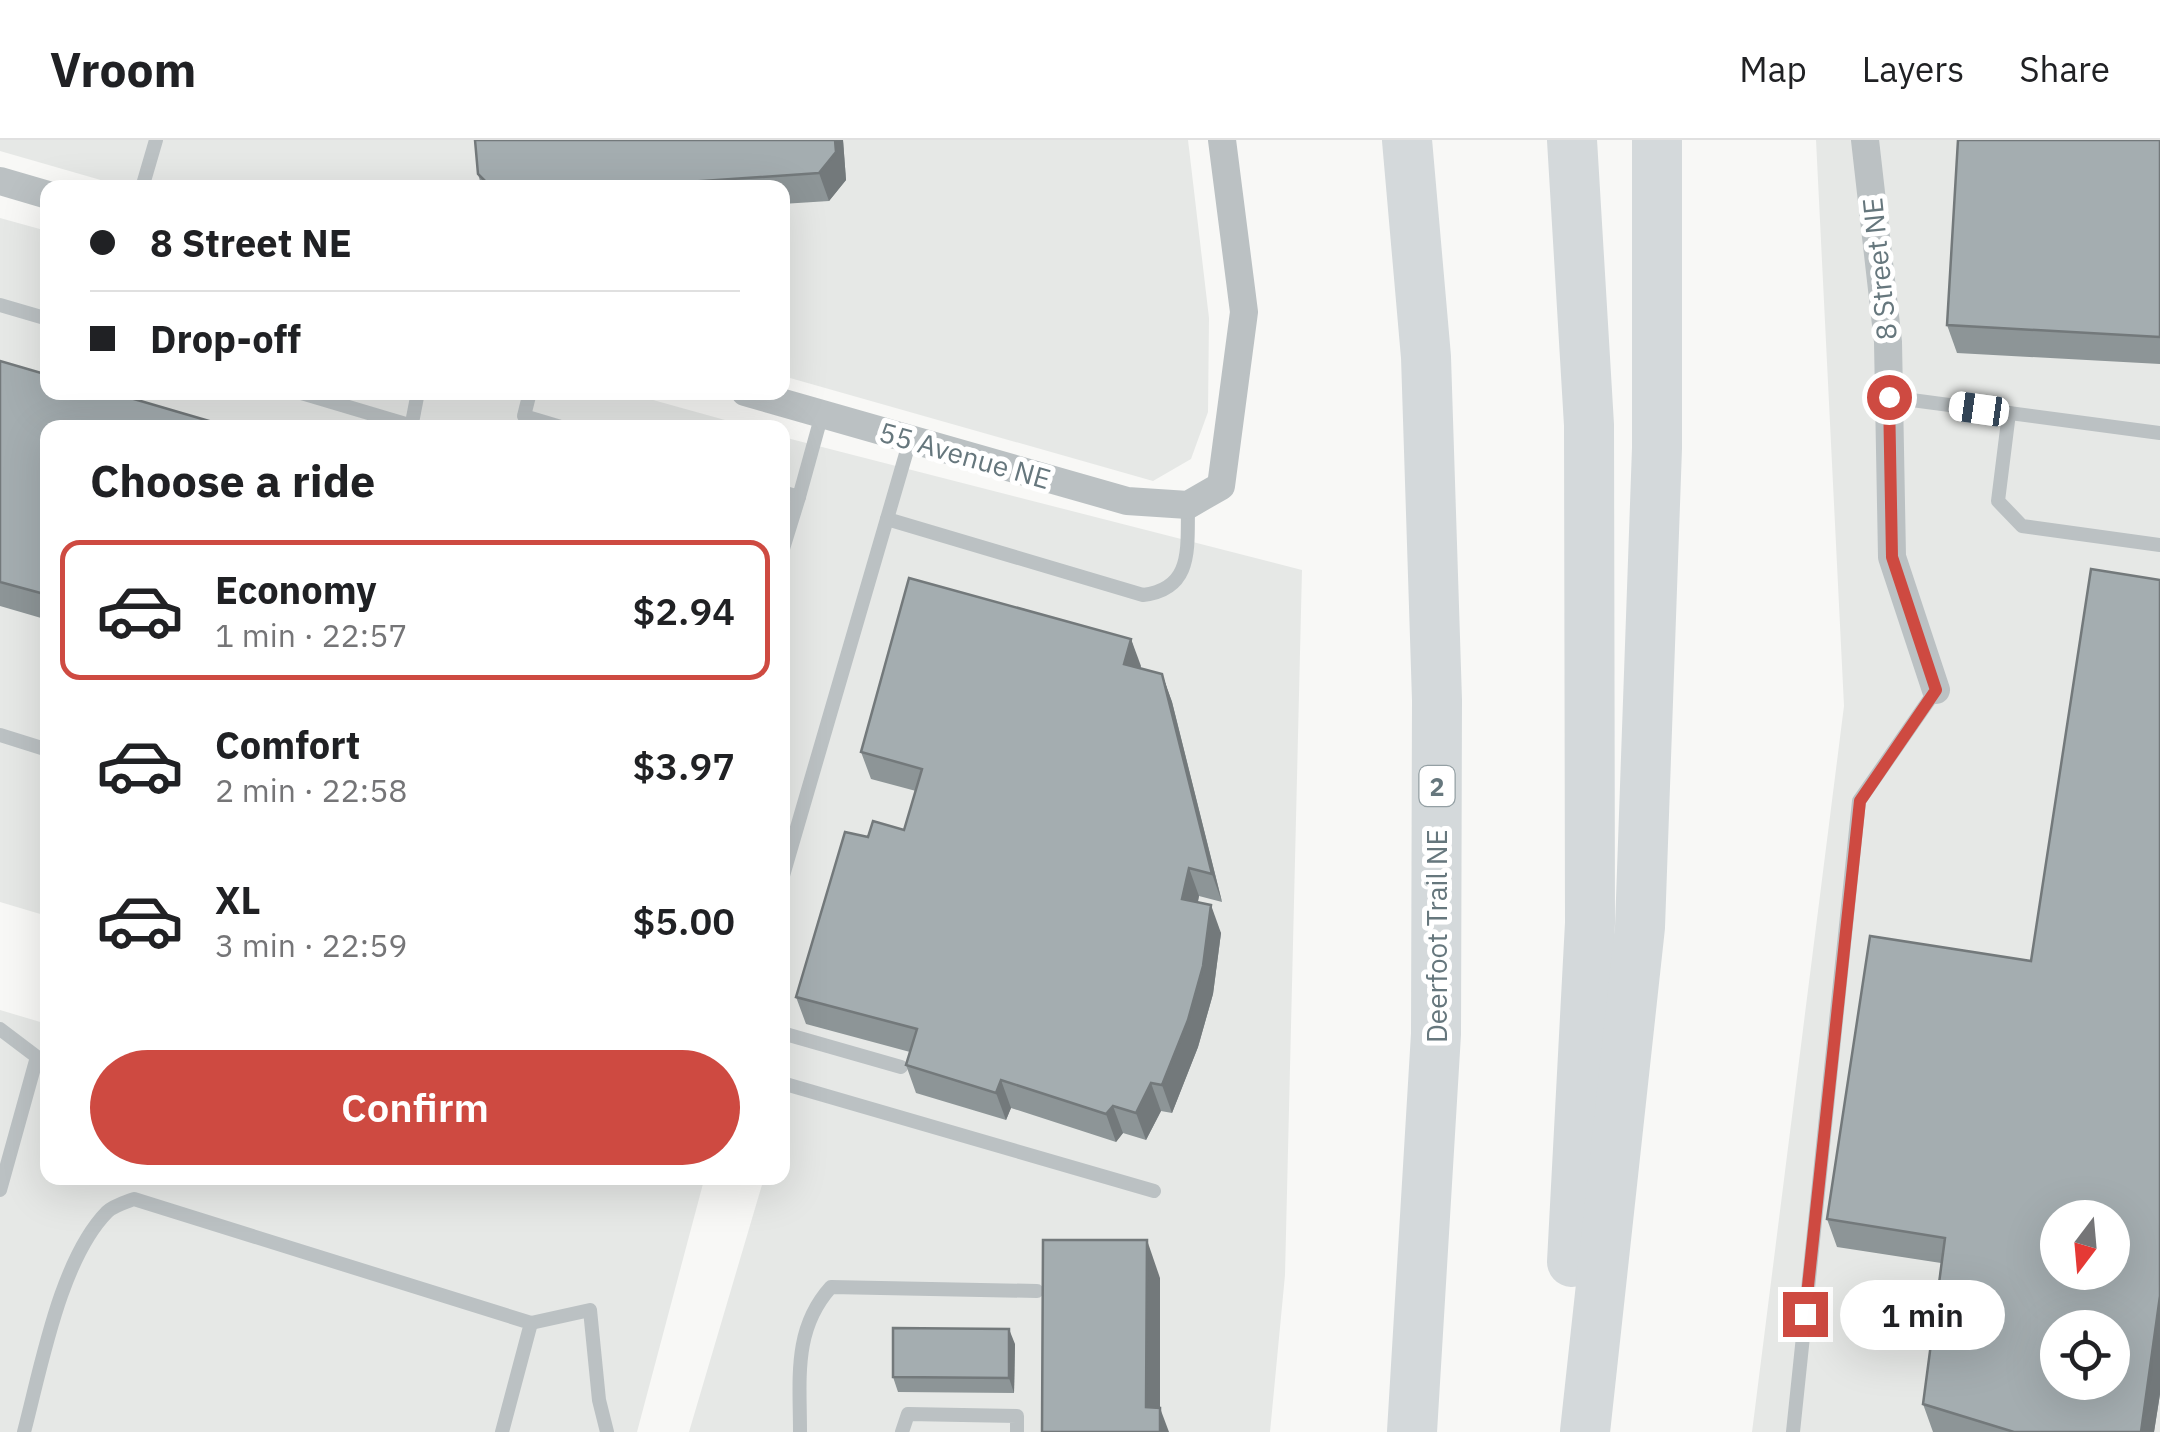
<!DOCTYPE html>
<html lang="en">
<head>
<meta charset="utf-8">
<style>
	:root { --surface:#fff; --page:#f6f6f6; --text:#202124; --muted:#757577; --line:#e0e0e0; --accent:#ce4a41 }
	body { margin:0; font-family:"IBM Plex Sans",sans-serif; background:var(--page); color:var(--text); height:100vh; display:flex; flex-direction:column; font-size:38px; white-space:nowrap }
	* { box-sizing:border-box; margin:0 }
	p { font-size:32px; color:var(--muted) }
	.icon { flex:none; width:55px; height:55px; fill:none; stroke:currentColor; stroke-width:2; stroke-linecap:round; stroke-linejoin:round }
	.map { position:relative; flex:1; overflow:hidden }
	.drawer { position:absolute; left:40px; top:280px; width:750px; height:765px; display:flex; flex-direction:column; background:var(--surface); border-radius:20px; box-shadow:0 10px 40px #0002 }
	.drawer>* { flex:none }
	.banner { position:absolute; left:40px; top:40px; width:750px; height:220px; border-radius:20px; box-shadow:0 10px 40px #0002; display:grid; align-content:center; height:220px; padding:0 50px; background:var(--surface) }
	.needle { width:65px; rotate:196deg }
	.controls { position:absolute; left:2040px; top:1060px; display:grid; gap:20px }
	.controls a { display:grid; place-items:center; width:90px; height:90px; border-radius:50%; background:var(--surface); box-shadow:0 10px 40px #0002; font-size:50px }
	.end { position:absolute; width:45px; height:45px; margin:-22px; border:12px solid #ce4a41; background:#fff; box-shadow:0 0 0 5px #fff }
	.from { border-radius:50% }
	.bubble { position:absolute; height:70px; border-radius:35px; background:var(--surface); box-shadow:0 10px 40px #0002; font-size:32px; font-weight:600; line-height:70px; text-align:center }
	.car { position:absolute; width:30px; height:60px; margin:-30px -15px; border-radius:12px; box-shadow:0 0 8px 2px #0007; background:linear-gradient(#fff 24%,#345 0 40%,#fff 0 76%,#345 0 86%,#fff 0) }
	.banner b { display:flex; align-items:center; gap:35px; height:95px; font-size:38px }
	.banner b+b { border-top:2px solid var(--line) }
	.banner i { width:25px; height:25px; background:var(--text) }
	ul { padding:0; list-style:none }
	li { display:flex; align-items:center; gap:30px; height:140px; margin:0 20px 15px; padding:0 30px; border:5px solid transparent; border-radius:20px }
	li div { flex:1 }
	li b { display:block; font-size:38px }
	li em { font-style:normal; font-weight:600 }
	li.current { border-color:var(--accent) }
	li>.icon { width:90px; height:90px; stroke-width:1.5 }
	h2 { padding:0 50px; font-size:45px; line-height:120px }
	.cta { display:flex; gap:20px; margin-top:auto; padding:20px 50px }
	.cta a { flex:1; height:115px; border-radius:60px; background:var(--accent); color:#fff; font-size:40px; font-weight:600; line-height:115px; text-align:center }
	header { display:flex; align-items:center; gap:60px; box-sizing:border-box; height:140px; padding:0 50px; background:var(--surface); border-bottom:2px solid var(--line) }
	header strong { font-size:48px }
	nav { display:flex; gap:55px; margin-inline-start:auto; font-size:35px }
	.map>svg:first-child { display:block }
</style>
</head>
<body>
<header>
<strong>Vroom</strong>
<nav><a>Map</a><a>Layers</a><a>Share</a></nav>
</header>
<div class="map">
<svg width="2160" height="1292" viewBox="0 0 2160 1292">
	<rect width="100%" height="100%" fill="#f8f8f6"/>
	<!-- built -->
	<g fill="#e6e8e6" fill-rule="evenodd">
		<path d="M 0,0 L 1188,0 L 1209,178 L 1208,272 L 1191,319 L 1153,341 L 783,236 L 782,48 L 125,47 L 0,11 Z"/>
		<path d="M 1816,0 L 2160,0 L 2160,1292 L 1752,1292 L 1844,566 ZM 2058,1078 L 2112,1078 L 2112,1132 L 2058,1132 ZM 2058,1188 L 2112,1188 L 2112,1242 L 2058,1242 Z"/>
		<path d="M 0,78 L 47,91 L 48,252 L 628,253 L 750,287 L 48,288 L 47,776 L 0,762 Z"/>
		<path d="M 783,297 L 1302,430 L 1285,1135 L 1270,1292 L 689,1292 L 764,1038 L 782,1038 Z"/>
		<path d="M 0,870 L 47,884 L 48,1038 L 704,1040 L 637,1292 L 0,1292 Z"/>
	</g>
	<g fill="none" stroke-linecap="round" stroke-linejoin="round">
		<!-- service -->
		<g stroke="#bbc1c3" stroke-width="14">
			<path d="M 142,48 L 156,0"/>
			<path d="M 0,165 L 48,179"/>
			<path d="M 298,252 L 409,285"/>
			<path d="M 530,252 L 524,276 L 564,288"/>
			<path d="M 1889,257 L 2160,293"/>
			<path d="M 2009,273 L 1998,361 L 2022,386 L 2160,405"/>
			<path d="M 411,288 L 418,252"/>
			<path d="M 782,352 L 799,357 L 822,274"/>
			<path d="M 887,379 L 1143,455 C 1194,449 1187,407 1188,365"/>
			<path d="M 782,412 L 799,357"/>
			<path d="M 0,595 L 48,610"/>
			<path d="M 782,739 L 910,300"/>
			<path d="M 0,889 L 37,917 L 0,1050"/>
			<path d="M 782,893 L 901,927"/>
			<path d="M 782,943 L 1154,1051"/>
			<path d="M 531,1183 L 590,1170 L 599,1260 L 607,1292"/>
			<path d="M 24,1292 C 41,1228 60,1120 107,1072 C 113,1066 126,1062 134,1059 L 531,1183 L 502,1292"/>
			<path d="M 800,1292 C 800,1238 793,1189 831,1147 L 1037,1151"/>
			<path d="M 902,1292 L 908,1274 L 1017,1276 L 1017,1292"/>
			<path d="M 1793,1292 L 1859,661 L 1936,550"/>
		</g>
		<!-- minor -->
		<g stroke="#bbc1c3" stroke-width="28">
			<path d="M 1865,0 L 1888,202 L 1892,417 L 1936,550"/>
			<path d="M 0,41 L 48,55"/>
			<path d="M 745,252 L 1127,361 L 1188,365 L 1221,346 L 1244,172 L 1222,0"/>
		</g>
		<!-- motorway -->
		<g stroke="#d4d9db" stroke-width="50">
			<path d="M 1407,0 L 1426,217 L 1437,560 L 1436,894 L 1412,1292"/>
			<path d="M 1572,0 L 1589,285 L 1590,783 L 1572,1122"/>
			<path d="M 1585,1292 L 1640,787 L 1657,308 L 1657,0"/>
		</g>
	</g>
	<!-- wall -->
	<g fill="#8d9597">
		<path d="M 843,0 L 846,40 L 829,61 L 782,64 L 782,48 L 482,48 L 478,34 Z"/>
		<path d="M 2160,0 L 2160,224 L 1957,213 L 1947,185 Z"/>
		<path d="M 0,221 L 48,288 L 48,480 L 0,466 Z"/>
		<path d="M 1131,499 L 1140,528 L 1162,534 L 1172,562 L 1222,762 L 1199,756 L 1198,762 L 1221,793 L 1213,854 L 1198,907 L 1172,973 L 1161,971 L 1146,1000 L 1123,993 L 1116,1002 L 1011,968 L 1006,980 L 916,953 L 906,925 L 910,912 L 806,884 L 796,857 L 868,697 L 904,690 L 916,651 L 871,639 L 861,612 Z"/>
		<path d="M 1870,796 L 2160,1254 L 2154,1292 L 1933,1292 L 1923,1264 L 1941,1123 L 1837,1107 L 1827,1079 Z"/>
		<path d="M 1015,1204 L 1014,1253 L 898,1252 L 893,1237 Z"/>
	</g>
	<!-- shaded-wall -->
	<g fill="#73797b">
		<path d="M 835,0 L 843,0 L 846,40 L 829,61 L 819,33 Z"/>
		<path d="M 1131,499 L 1141,526 L 1134,551 L 1124,524 Z"/>
		<path d="M 1162,534 L 1172,562 L 1222,762 L 1212,734 Z"/>
		<path d="M 1189,728 L 1199,756 L 1192,786 L 1182,759 Z"/>
		<path d="M 1211,765 L 1221,793 L 1213,854 L 1198,907 L 1172,973 L 1162,945 Z"/>
		<path d="M 1001,940 L 1011,968 L 1006,980 L 996,953 Z"/>
		<path d="M 1151,943 L 1161,971 L 1146,1000 L 1136,973 Z"/>
		<path d="M 1113,966 L 1123,993 L 1116,1002 L 1106,974 Z"/>
		<path d="M 1147,1100 L 1160,1138 L 1160,1292 L 1146,1267 Z"/>
		<path d="M 2160,1156 L 2160,1254 L 2154,1292 L 2141,1292 Z"/>
		<path d="M 1009,1189 L 1015,1204 L 1014,1253 L 1009,1238 Z"/>
		<path d="M 1160,1268 L 1169,1292 L 1160,1292 Z"/>
	</g>
	<!-- building -->
	<g fill="#a4adb0" stroke="#73797b" stroke-width="2.5" fill-rule="evenodd">
		<path d="M 475,0 L 835,0 L 836,12 L 819,33 L 600,48 L 492,48 L 478,34 Z"/>
		<path d="M 1958,0 L 2160,0 L 2160,197 L 1947,185 Z"/>
		<path d="M 0,221 L 48,235 L 48,252 L 110,252 L 233,288 L 48,288 L 48,455 L 0,442 Z"/>
		<path d="M 2091,429 L 2160,440 L 2160,1156 L 2141,1292 L 2014,1292 L 1923,1264 L 1945,1098 L 1827,1079 L 1870,796 L 2031,821 ZM 2058,1078 L 2112,1078 L 2112,1132 L 2058,1132 ZM 2058,1188 L 2112,1188 L 2112,1242 L 2058,1242 Z"/>
		<path d="M 909,438 L 1131,499 L 1124,524 L 1162,534 L 1212,734 L 1189,728 L 1182,759 L 1211,765 L 1203,826 L 1188,880 L 1162,945 L 1151,943 L 1136,973 L 1113,966 L 1106,974 L 1001,940 L 996,953 L 906,925 L 917,889 L 796,857 L 845,692 L 868,697 L 873,681 L 904,690 L 922,629 L 861,612 Z"/>
		<path d="M 1043,1100 L 1147,1100 L 1146,1267 L 1160,1268 L 1160,1292 L 1042,1292 Z"/>
		<path d="M 893,1188 L 1009,1189 L 1009,1238 L 893,1237 Z"/>
	</g>
	<g fill="none" stroke-linecap="round" stroke-linejoin="round">
		<!-- route -->
		<path stroke="#ce4a41" stroke-width="12" d="M 1805,1174 L 1860,661 L 1936,550 L 1892,417 L 1889,257"/>
	</g>
	<g text-anchor="middle" dominant-baseline="central" stroke-width="10" stroke-linejoin="round" paint-order="stroke">
		<!-- shield labels -->
		<rect fill="#fff" stroke="#94a0a4" stroke-width="2.5" x="1419.5" y="626" width="35" height="40" rx="8"/>
		<g font-size="25" font-weight="bold" fill="#66777d">
			<text x="1437" y="646">2</text>
		</g>
		<!-- street labels -->
		<g font-size="28" fill="#66777d" stroke="#fff">
			<text transform="translate(1879 129) rotate(-96)">8 Street NE</text>
			<text transform="translate(965 315) rotate(16)">55 Avenue NE</text>
			<text transform="translate(1436 796) rotate(-90)">Deerfoot Trail NE</text>
		</g>
	</g>
</svg>
<div class="controls">
<a><svg class="needle" viewBox="-14 -14 28 28"><path d="M0-13l5 13h-10z" fill="#e53935"/><path d="M0 13l5-13h-10z" fill="#757577"/></svg></a>
<a><svg class="icon" aria-label="locate" viewBox="0 0 24 24"><circle cx="12" cy="12" r="6"/><path d="M12 2v4M12 18v4M2 12h4M18 12h4"/></svg></a>
</div>
<i class="end from" style="left:1889px;top:257px"></i>
<i class="end" style="left:1805px;top:1174px"></i>
<div class="bubble" style="left:1840px;top:1140px;width:165px">1 min</div>
<i class="car" style="left:1979px;top:269px;rotate:278deg"></i>
<div class="banner">
<b><i class="from"></i>8 Street NE</b>
<b><i></i>Drop-off</b>
</div>
<section class="drawer">
<h2>Choose a ride</h2>
<ul>
<li class="current"><svg class="icon" aria-label="car" viewBox="0 0 24 24"><path d="M5 17H2v-5l4-1 3-4h7l3 4 3 1v5h-3M9 17h6M6 11h13"/><circle cx="7" cy="17" r="2"/><circle cx="17" cy="17" r="2"/></svg><div><b>Economy</b><p>1 min · 22:57</p></div><em>$2.94</em></li>
<li><svg class="icon" aria-label="car" viewBox="0 0 24 24"><path d="M5 17H2v-5l4-1 3-4h7l3 4 3 1v5h-3M9 17h6M6 11h13"/><circle cx="7" cy="17" r="2"/><circle cx="17" cy="17" r="2"/></svg><div><b>Comfort</b><p>2 min · 22:58</p></div><em>$3.97</em></li>
<li><svg class="icon" aria-label="car" viewBox="0 0 24 24"><path d="M5 17H2v-5l4-1 3-4h7l3 4 3 1v5h-3M9 17h6M6 11h13"/><circle cx="7" cy="17" r="2"/><circle cx="17" cy="17" r="2"/></svg><div><b>XL</b><p>3 min · 22:59</p></div><em>$5.00</em></li>
</ul>
<div class="cta"><a>Confirm</a></div>
</section>
</div>
</body>
</html>
